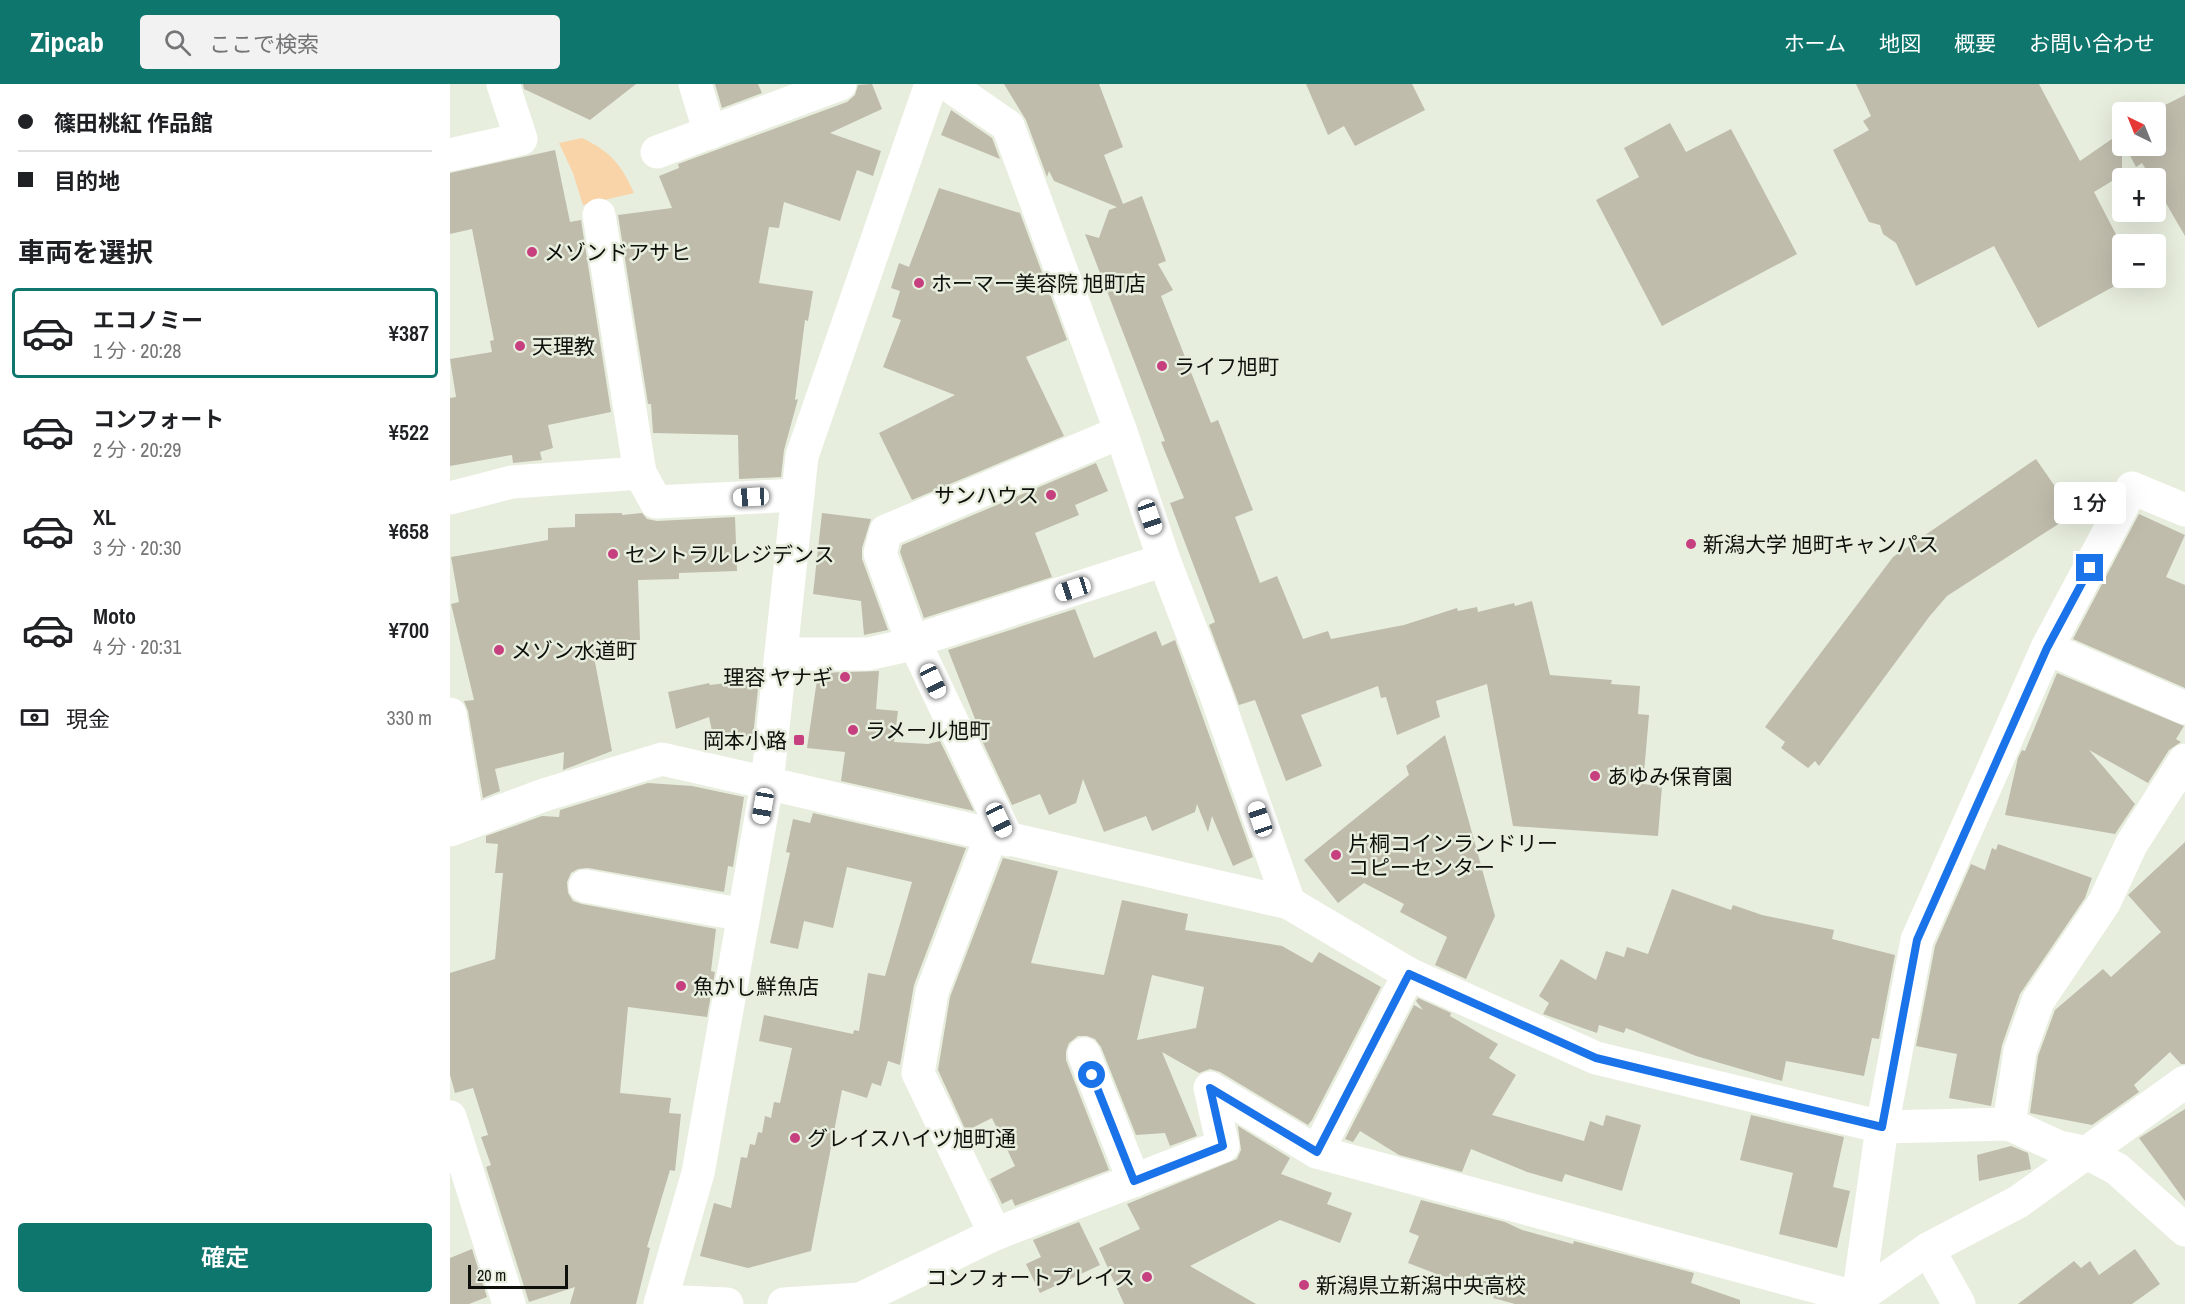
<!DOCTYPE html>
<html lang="ja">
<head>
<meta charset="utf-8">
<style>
	:root { --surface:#fff; --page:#f2f2f2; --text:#202124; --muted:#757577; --line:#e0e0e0; --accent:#0f766e }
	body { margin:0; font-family:"Archivo Narrow","Noto Sans JP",sans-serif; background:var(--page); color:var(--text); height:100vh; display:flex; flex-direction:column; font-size:22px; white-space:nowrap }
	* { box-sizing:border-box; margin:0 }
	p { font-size:20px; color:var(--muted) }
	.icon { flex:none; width:33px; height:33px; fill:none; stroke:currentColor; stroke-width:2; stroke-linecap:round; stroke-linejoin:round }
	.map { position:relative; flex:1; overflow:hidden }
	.panel { display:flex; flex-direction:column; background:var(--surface); width:450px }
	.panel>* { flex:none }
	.top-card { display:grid; align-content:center; height:132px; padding:0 18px; background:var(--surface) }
	.needle { width:39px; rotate:317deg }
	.tools { position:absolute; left:1662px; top:18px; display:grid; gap:12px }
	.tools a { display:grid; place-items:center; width:54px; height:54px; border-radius:6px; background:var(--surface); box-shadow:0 6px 24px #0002; font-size:30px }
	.scale { position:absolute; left:18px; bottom:15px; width:100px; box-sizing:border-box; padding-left:6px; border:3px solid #0e100b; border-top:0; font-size:16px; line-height:21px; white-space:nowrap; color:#0e100b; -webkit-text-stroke:4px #e8eede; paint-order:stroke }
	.end { position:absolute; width:27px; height:27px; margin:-14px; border:8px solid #1a73e8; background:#fff; box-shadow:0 0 0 3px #fff }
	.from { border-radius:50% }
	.bubble { position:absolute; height:42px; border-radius:6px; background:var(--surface); box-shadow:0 6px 24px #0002; font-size:20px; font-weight:600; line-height:42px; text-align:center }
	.car { position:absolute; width:18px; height:36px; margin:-18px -9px; border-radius:8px; box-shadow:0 0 4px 2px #0007; background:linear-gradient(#fff 24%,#345 0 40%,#fff 0 76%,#345 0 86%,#fff 0) }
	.top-card b { display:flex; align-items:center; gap:21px; height:57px; font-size:22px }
	.top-card b+b { border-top:2px solid var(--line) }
	.top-card i { width:15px; height:15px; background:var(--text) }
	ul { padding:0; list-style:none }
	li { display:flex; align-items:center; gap:18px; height:90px; margin:0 12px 9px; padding:0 6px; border:3px solid transparent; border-radius:6px }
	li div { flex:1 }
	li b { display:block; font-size:22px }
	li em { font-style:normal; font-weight:600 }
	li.on { border-color:var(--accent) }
	li>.icon { width:54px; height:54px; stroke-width:1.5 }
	h2 { padding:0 18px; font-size:27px; line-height:72px }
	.pay { display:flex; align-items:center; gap:15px; height:66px; padding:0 18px; font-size:22px }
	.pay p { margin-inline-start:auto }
	.cta { display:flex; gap:12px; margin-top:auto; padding:12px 18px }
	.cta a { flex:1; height:69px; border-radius:6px; background:var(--accent); color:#fff; font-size:24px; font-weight:600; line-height:69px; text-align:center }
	header { display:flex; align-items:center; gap:36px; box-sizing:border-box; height:84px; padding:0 30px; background:var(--accent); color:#fff }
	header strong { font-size:28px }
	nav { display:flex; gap:33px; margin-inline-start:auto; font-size:21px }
	.search { width:420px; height:54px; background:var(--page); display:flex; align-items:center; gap:15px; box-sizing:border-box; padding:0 21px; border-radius:6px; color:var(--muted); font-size:22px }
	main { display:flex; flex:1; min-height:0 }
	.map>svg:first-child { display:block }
</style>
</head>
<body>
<header>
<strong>Zipcab</strong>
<div class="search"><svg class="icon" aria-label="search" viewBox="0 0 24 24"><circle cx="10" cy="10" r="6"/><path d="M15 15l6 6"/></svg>ここで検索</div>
<nav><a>ホーム</a><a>地図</a><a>概要</a><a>お問い合わせ</a></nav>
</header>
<main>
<section class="panel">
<div class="top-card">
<b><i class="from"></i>篠田桃紅 作品館</b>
<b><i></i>目的地</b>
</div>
<h2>車両を選択</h2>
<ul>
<li class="on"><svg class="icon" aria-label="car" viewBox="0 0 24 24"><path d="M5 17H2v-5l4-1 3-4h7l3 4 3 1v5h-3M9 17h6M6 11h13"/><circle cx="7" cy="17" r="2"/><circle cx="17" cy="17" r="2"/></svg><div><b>エコノミー</b><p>1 分 · 20:28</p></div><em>¥387</em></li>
<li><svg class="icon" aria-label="car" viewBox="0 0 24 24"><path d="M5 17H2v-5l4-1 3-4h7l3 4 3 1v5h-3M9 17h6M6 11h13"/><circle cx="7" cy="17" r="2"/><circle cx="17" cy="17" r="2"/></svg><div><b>コンフォート</b><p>2 分 · 20:29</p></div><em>¥522</em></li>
<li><svg class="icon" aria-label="car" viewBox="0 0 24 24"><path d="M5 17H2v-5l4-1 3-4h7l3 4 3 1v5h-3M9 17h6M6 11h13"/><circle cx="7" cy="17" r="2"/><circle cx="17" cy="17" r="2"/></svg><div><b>XL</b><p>3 分 · 20:30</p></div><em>¥658</em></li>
<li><svg class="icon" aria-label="car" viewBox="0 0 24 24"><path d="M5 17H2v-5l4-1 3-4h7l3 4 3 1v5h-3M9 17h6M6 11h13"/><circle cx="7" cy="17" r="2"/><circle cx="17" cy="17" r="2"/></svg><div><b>Moto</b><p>4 分 · 20:31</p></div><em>¥700</em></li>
</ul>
<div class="pay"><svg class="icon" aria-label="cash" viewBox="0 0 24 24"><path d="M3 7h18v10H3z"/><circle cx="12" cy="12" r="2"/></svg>現金<p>330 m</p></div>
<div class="cta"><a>確定</a></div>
</section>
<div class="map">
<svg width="1735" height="1220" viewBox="0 0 1735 1220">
	<rect width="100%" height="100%" fill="#e8eede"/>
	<!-- green -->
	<path fill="#f8d4a8" d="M 132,54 C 160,67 172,81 184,109 L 133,121 L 123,89 L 109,59 Z"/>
	<!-- building -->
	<g fill="#bfbcac" fill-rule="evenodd">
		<path d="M 73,0 L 186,0 L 140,36 L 74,5 Z"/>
		<path d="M 265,0 L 308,0 L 312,9 L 272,24 Z"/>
		<path d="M 422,0 L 432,25 L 380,49 L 431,67 L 423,92 L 407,86 L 390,137 L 334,118 L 329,144 L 319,143 L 309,199 L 363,207 L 358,237 L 355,236 L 345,316 L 348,315 L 334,366 L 331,393 L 289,395 L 288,351 L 203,349 L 201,320 L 198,320 L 168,131 L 222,124 L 209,92 L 229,84 L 228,80 L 397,18 L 405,11 L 408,1 Z"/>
		<path d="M 554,0 L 649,0 L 673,63 L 654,71 L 673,120 L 692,112 L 716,177 L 708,180 L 723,206 L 711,212 L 761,339 L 768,336 L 803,426 L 785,433 L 810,499 L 827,492 L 853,555 L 878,547 L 881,555 L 954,541 L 1007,524 L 1008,527 L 1027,523 L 1028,528 L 1064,519 L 1065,522 L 1082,517 L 1100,591 L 1162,596 L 1161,600 L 1190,602 L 1188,630 L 1199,631 L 1193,700 L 1212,702 L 1208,752 L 1063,742 L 1037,600 L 986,617 L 990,633 L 947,651 L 936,613 L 931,614 L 928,602 L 851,631 L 872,682 L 836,697 L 805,616 L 789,621 L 759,541 L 765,538 L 720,419 L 734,414 L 711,358 L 715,357 L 635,150 L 649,154 L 659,126 L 667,123 L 604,97 L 599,87 L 597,93 L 576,36 Z"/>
		<path d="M 856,0 L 962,0 L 975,26 L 905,62 L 894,42 L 878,51 Z"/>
		<path d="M 1406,0 L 1589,0 L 1630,77 L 1672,48 L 1672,91 L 1644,108 L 1672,162 L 1672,198 L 1588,244 L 1544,162 L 1466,202 L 1446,159 L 1433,150 L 1430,141 L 1419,138 L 1383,66 L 1419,46 L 1413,37 L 1421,32 Z"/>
		<path d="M 1735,11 L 1735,152 L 1706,102 L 1706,94 L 1701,94 L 1692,79 L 1686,83 L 1675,62 L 1706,62 L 1706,28 L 1701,28 Z"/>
		<path d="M 501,26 L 542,54 L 550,75 L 491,51 Z"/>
		<path d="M 1220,39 L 1236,68 L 1281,45 L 1347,170 L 1212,242 L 1146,116 L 1189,93 L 1174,64 Z"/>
		<path d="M 105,66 L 120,138 L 131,136 L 161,328 L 98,341 L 103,364 L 90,368 L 92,376 L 63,379 L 62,371 L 0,382 L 0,314 L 6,313 L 0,275 L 42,268 L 40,257 L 44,256 L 22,145 L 0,150 L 0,89 Z"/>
		<path d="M 489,104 L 570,129 L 617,256 L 576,273 L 614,352 L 462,416 L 429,349 L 505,311 L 433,283 L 451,236 L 442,233 L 450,207 L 441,204 L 449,179 L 459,183 Z"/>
		<path d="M 1586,375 L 1624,430 L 1497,512 L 1479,533 L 1369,682 L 1365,677 L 1358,684 L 1331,664 L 1335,658 L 1315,643 L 1443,473 Z"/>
		<path d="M 646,379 L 658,407 L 625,421 L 629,431 L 585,449 L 602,493 L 474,534 L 450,468 L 452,461 Z"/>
		<path d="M 172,429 L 172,431 L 192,429 L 197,435 L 207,437 L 285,433 L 287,487 L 229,489 L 229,495 L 188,496 L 190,556 L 176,556 L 176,565 L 159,566 L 160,572 L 144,573 L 162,667 L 113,686 L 114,668 L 45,685 L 50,707 L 33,714 L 18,627 L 14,617 L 24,616 L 1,520 L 9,518 L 1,473 L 98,456 L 98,444 L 125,443 L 125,430 Z"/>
		<path d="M 372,429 L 421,435 L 412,464 L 412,475 L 438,546 L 414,551 L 411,517 L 363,510 Z"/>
		<path d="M 1689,430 L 1735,451 L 1716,493 L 1735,501 L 1735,604 L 1623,555 Z"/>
		<path d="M 625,525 L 644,574 L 706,547 L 712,562 L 725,556 L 803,773 L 783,782 L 762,732 L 758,748 L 747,720 L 745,728 L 702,747 L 696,732 L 654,748 L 633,695 L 626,719 L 599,731 L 590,710 L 562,721 L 527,646 L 529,645 L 498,566 Z"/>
		<path d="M 429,587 L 426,625 L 448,627 L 444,658 L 478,660 L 490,657 L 524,727 L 391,697 L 395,668 L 357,664 L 368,589 Z"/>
		<path d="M 1607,589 L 1734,642 L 1726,655 L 1731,658 L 1719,666 L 1698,699 L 1639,666 L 1685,720 L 1665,750 L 1555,731 L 1568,674 L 1572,666 L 1575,667 Z"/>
		<path d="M 309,595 L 303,653 L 262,647 L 259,633 L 226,645 L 218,608 L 259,599 L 260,601 Z"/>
		<path d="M 995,651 L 1045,832 L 1016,895 L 985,881 L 997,853 L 950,828 L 954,820 L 914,799 L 888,819 L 854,776 L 959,691 L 956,682 Z"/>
		<path d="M 198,699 L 242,702 L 294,713 L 283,783 L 278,782 L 274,808 L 138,784 L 128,785 L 121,789 L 117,798 L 118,809 L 123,817 L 132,820 L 266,845 L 261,887 L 265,888 L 257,933 L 178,923 L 170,1009 L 221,1014 L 219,1029 L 231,1030 L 225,1087 L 220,1086 L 197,1163 L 200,1164 L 186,1220 L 120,1220 L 125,1203 L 79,1218 L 36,1083 L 41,1081 L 31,1053 L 38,1051 L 23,1004 L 5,1009 L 0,991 L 0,889 L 45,875 L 53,789 L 45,789 L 48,760 L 36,759 L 36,752 L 92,732 L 109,733 L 110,726 Z"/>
		<path d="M 363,729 L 516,764 L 464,901 L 450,981 L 438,977 L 431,1002 L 422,999 L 417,1014 L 392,1006 L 361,1167 L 298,1184 L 250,1172 L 264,1119 L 281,1124 L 291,1073 L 297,1074 L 300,1060 L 305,1061 L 308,1048 L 312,1049 L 315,1032 L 321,1034 L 324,1018 L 330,1019 L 342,964 L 309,957 L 314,931 L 403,950 L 404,946 L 409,947 L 418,889 L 435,892 L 462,798 L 397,783 L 383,844 L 354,837 L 348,865 L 320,859 L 340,769 L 336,768 L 343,735 L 360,739 Z"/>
		<path d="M 1735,758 L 1735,980 L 1731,980 L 1720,968 L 1684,1001 L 1689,1008 L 1642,1041 L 1580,1029 L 1588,972 L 1605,926 L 1653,885 L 1661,893 L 1711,848 L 1678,811 Z"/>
		<path d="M 1548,760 L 1642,794 L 1635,814 L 1570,910 L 1552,961 L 1541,1022 L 1499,1014 L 1507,970 L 1466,962 L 1485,862 L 1521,780 L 1535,786 L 1542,764 L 1546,766 Z"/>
		<path d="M 553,774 L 608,787 L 581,879 L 654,891 L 672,816 L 738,830 L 735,846 L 832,862 L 862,879 L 869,868 L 931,903 L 862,1036 L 858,1041 L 770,988 L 760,985 L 749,989 L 712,968 L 747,1052 L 720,1062 L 715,1049 L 686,1051 L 651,963 L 645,955 L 637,952 L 628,952 L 619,959 L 616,967 L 616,976 L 659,1086 L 565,1122 L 562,1115 L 552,1120 L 540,1095 L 565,1082 L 542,1034 L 516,1047 L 488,986 L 500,913 ZM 702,891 L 754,903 L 746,944 L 687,956 Z"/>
		<path d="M 1222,805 L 1281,826 L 1283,821 L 1312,831 L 1384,846 L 1382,855 L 1445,871 L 1429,955 L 1422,954 L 1414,992 L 1336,977 L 1332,997 L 1246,972 L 1176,944 L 1174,949 L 1149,941 L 1147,949 L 1093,930 L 1099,919 L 1089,912 L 1111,875 L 1146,896 L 1156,867 L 1174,873 L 1177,863 L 1198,870 Z"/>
		<path d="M 968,914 L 1001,929 L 1000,932 L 1048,960 L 1039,974 L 1066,991 L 1042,1031 L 1134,1057 L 1140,1037 L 1153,1042 L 1156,1031 L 1191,1041 L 1172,1107 L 1115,1090 L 1112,1098 L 1077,1088 L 1021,1065 L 1012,1088 L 949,1071 L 910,1047 L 903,1058 L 895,1055 L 964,921 L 973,926 L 966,917 Z"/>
		<path d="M 1735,1025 L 1735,1117 L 1689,1054 Z"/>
		<path d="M 1301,1031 L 1394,1053 L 1383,1103 L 1400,1107 L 1387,1164 L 1329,1150 L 1343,1089 L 1290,1076 Z"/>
		<path d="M 788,1042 L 840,1074 L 831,1090 L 882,1109 L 877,1120 L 902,1129 L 890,1159 L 830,1136 L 740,1182 L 806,1220 L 674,1220 L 649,1164 L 690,1145 L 677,1120 L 787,1075 L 791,1066 Z"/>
		<path d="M 1561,1062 L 1578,1069 L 1581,1085 L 1529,1097 L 1527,1071 Z"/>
		<path d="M 971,1116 L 1055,1138 L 1072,1146 L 1123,1160 L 1124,1157 L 1244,1189 L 1241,1199 L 1290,1216 L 1290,1220 L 1065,1220 L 1043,1214 L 1044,1212 L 958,1179 L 969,1152 L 959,1148 Z"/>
		<path d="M 629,1138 L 650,1181 L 590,1209 L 576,1180 L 591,1173 L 583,1156 Z"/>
		<path d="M 22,1165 L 37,1213 L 19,1220 L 0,1220 L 0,1174 Z"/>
		<path d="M 1685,1165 L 1710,1200 L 1682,1220 L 1568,1220 L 1624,1177 L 1631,1184 L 1640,1177 L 1649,1191 Z"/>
	</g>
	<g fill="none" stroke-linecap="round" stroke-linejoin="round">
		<!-- minor -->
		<g stroke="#fff" stroke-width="33">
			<path d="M 245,0 L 260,49"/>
			<path d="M 207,68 L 390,0"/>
			<path d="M 0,71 L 71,55 L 53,0"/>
			<path d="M 149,131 L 190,389 L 206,418 L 348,411"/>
			<path d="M 0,414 L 62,398 L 190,389"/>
			<path d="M 464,557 L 558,756"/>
			<path d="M 463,560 L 430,469 L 436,447 L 671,348"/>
			<path d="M 1597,564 L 1735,624"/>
			<path d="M 331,570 L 418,570 L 463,560 L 464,557 L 714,476"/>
			<path d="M 0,630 L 18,739"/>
			<path d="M 0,746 L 94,711 L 212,675 L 839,819 L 765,608 L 714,476 L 671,348 L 558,42 L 497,0"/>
			<path d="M 541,752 L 482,908 L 468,989 L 545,1150"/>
			<path d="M 135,802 L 294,831"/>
			<path d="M 839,819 L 959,890 L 1146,974 L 1432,1043 L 1559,1040 L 1609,1063 L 1637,1069 L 1667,1085 L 1735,1146"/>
			<path d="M 634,970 L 684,1097"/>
			<path d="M 0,1033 L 59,1220"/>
			<path d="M 1559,1040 L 1570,967 L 1588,917 L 1654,819 L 1681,761 L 1735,676"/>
			<path d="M 867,1068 L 959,890"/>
			<path d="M 1478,1165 L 1509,1220"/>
			<path d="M 1408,1214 L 1432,1043 L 1467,856 L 1597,564 L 1682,404 L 1735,426"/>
			<path d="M 1408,1214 L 1478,1165 L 1568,1118 L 1735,998"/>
			<path d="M 211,1217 L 277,1220"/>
			<path d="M 210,1220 L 248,1089 L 317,700 L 352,372 L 481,0"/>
			<path d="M 334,1220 L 410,1215 L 545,1150 L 773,1062 L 760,1004 L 867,1068 L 1408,1214"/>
		</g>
	</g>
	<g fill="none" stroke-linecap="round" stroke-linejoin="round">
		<!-- route -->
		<path stroke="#1a73e8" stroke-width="8" d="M 642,991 L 684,1097 L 773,1062 L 760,1004 L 867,1068 L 959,890 L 1146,974 L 1432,1043 L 1467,856 L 1597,564 L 1640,484"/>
	</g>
	<!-- markers -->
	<g fill="#c64080" stroke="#e8eede" stroke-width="2">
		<circle cx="82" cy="168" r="6"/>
		<circle cx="469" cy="199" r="6"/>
		<circle cx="70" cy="262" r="6"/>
		<circle cx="712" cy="282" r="6"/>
		<circle cx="601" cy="411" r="6"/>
		<circle cx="1241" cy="460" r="6"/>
		<circle cx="163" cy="470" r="6"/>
		<circle cx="49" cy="566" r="6"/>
		<circle cx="395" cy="593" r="6"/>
		<circle cx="403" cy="646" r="6"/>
		<rect x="343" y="650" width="12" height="12" rx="3"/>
		<circle cx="1145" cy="692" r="6"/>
		<circle cx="886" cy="771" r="6"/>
		<circle cx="231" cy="902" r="6"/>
		<circle cx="345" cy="1054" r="6"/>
		<circle cx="697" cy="1193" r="6"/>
		<circle cx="854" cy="1201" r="6"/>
	</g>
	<g text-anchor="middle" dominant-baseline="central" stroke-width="5" stroke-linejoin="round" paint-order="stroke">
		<!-- poi labels -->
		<g font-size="21" fill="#0e100b" stroke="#e8eede" text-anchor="start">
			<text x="94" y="168">メゾンドアサヒ</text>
			<text x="481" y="199">ホーマー美容院 旭町店</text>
			<text x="82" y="262">天理教</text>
			<text x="724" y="282">ライフ旭町</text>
			<text x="589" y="411" text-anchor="end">サンハウス</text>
			<text x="1253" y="460">新潟大学 旭町キャンパス</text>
			<text x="175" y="470">セントラルレジデンス</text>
			<text x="61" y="566">メゾン水道町</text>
			<text x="383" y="593" text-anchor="end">理容 ヤナギ</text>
			<text x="415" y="646">ラメール旭町</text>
			<text x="337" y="656" text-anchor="end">岡本小路</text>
			<text x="1157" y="692">あゆみ保育園</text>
			<text x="898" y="759">片桐コインランドリー<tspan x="898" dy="24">コピーセンター</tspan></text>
			<text x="243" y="902">魚かし鮮魚店</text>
			<text x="357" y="1054">グレイスハイツ旭町通</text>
			<text x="685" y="1193" text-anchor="end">コンフォートプレイス</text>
			<text x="866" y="1201">新潟県立新潟中央高校</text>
		</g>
	</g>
</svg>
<div class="tools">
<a><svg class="needle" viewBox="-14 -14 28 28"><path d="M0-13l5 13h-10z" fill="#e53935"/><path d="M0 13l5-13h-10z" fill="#757577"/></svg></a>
<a>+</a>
<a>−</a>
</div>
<div class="scale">20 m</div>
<i class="end from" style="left:642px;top:991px"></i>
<i class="end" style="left:1640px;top:484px"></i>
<div class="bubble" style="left:1604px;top:398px;width:72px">1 分</div>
<i class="car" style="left:301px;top:413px;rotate:267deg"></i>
<i class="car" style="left:700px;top:433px;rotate:161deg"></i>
<i class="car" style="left:623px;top:505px;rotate:252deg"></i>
<i class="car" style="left:483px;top:597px;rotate:155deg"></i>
<i class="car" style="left:313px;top:722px;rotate:190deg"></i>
<i class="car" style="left:810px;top:735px;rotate:341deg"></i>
<i class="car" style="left:549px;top:736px;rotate:155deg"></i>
</div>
</main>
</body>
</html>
